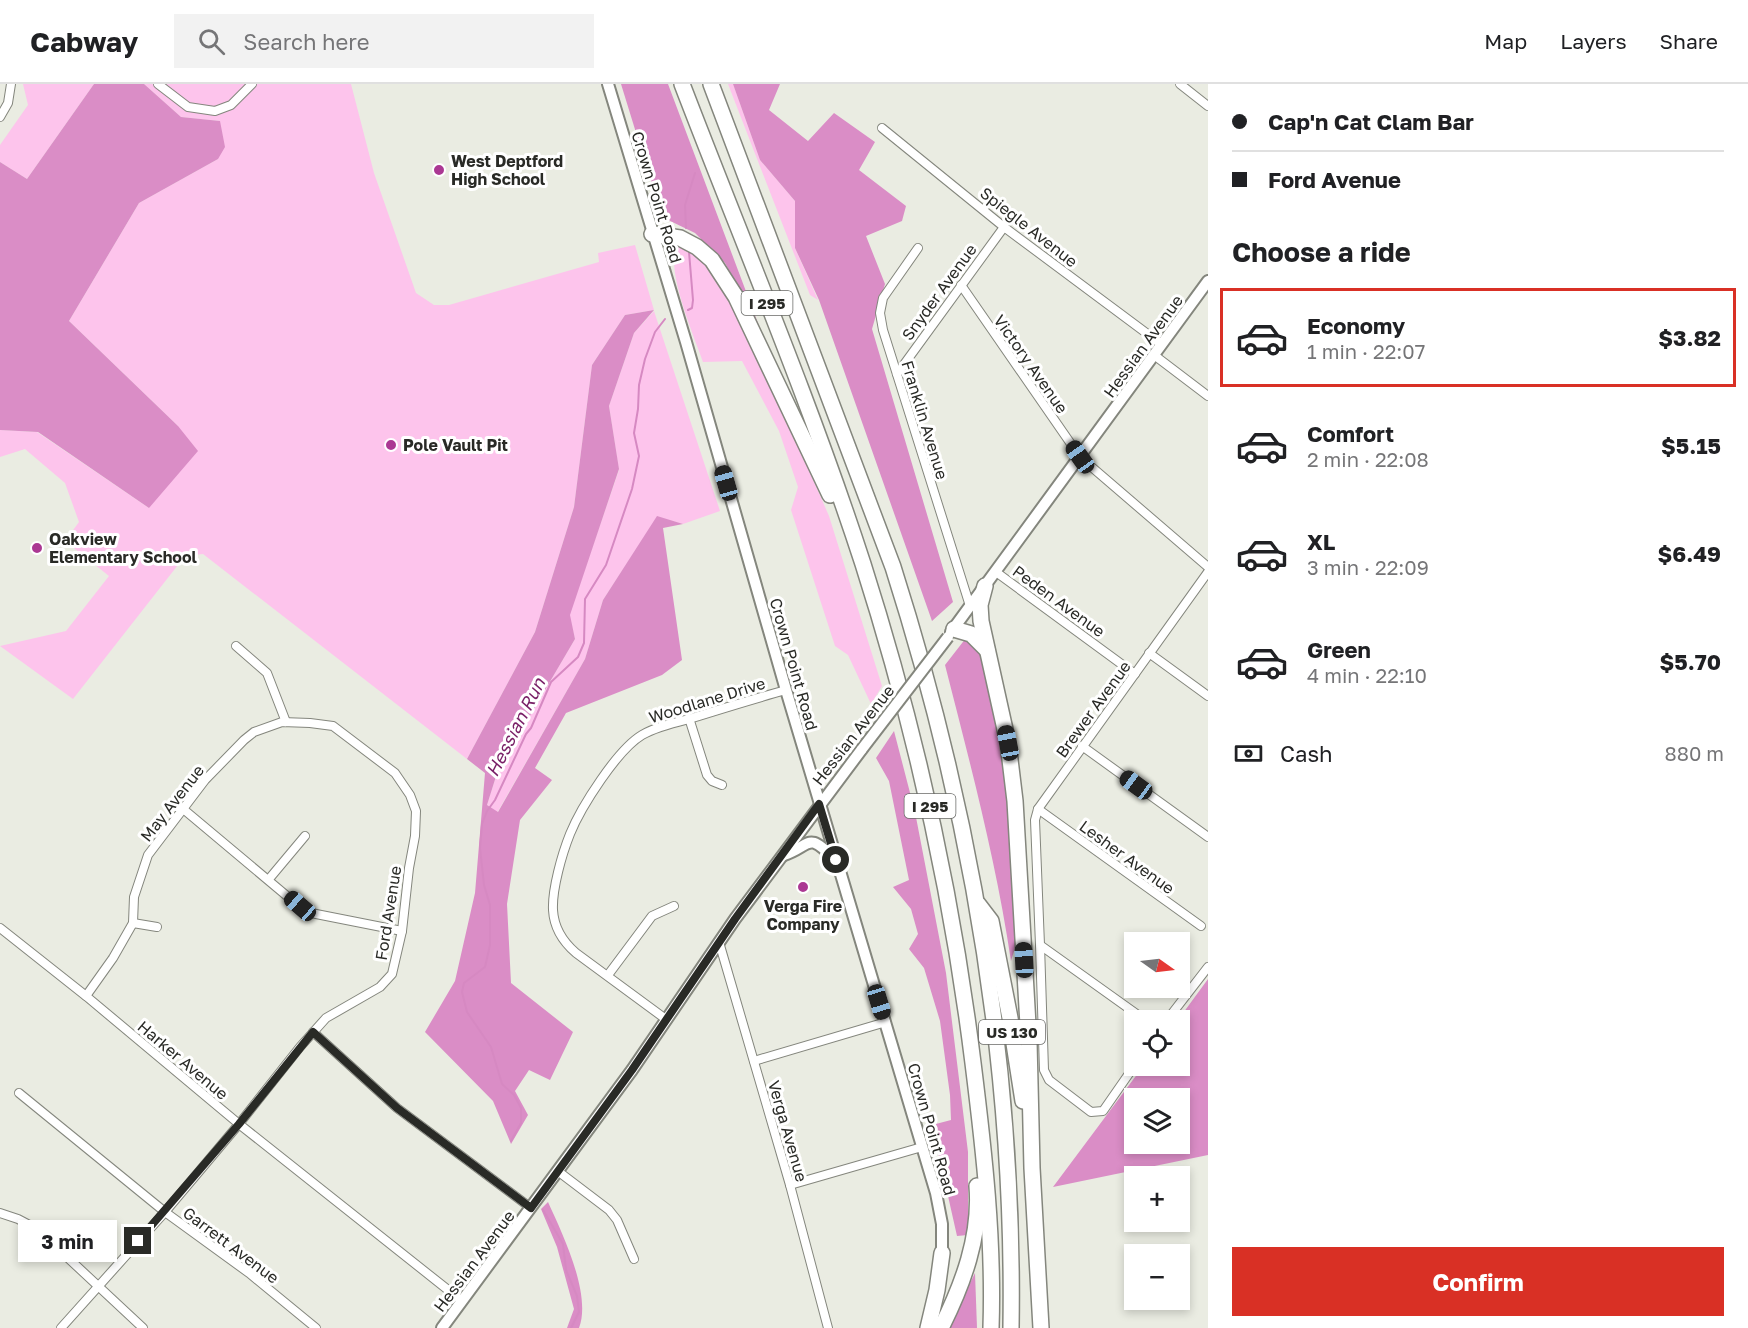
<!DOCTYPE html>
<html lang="en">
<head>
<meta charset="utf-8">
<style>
	:root { --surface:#fff; --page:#f2f2f2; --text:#202124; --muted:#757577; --line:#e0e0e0; --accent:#d93025 }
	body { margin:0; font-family:"Golos Text",sans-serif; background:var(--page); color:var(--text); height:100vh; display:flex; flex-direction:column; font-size:22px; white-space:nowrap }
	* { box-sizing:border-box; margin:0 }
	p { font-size:20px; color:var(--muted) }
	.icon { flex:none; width:33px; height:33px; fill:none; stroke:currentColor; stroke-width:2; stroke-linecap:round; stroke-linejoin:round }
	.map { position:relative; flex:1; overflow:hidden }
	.panel { display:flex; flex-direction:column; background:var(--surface); width:540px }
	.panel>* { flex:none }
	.hud { display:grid; align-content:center; height:132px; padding:0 24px; background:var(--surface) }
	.needle { width:39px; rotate:104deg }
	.tools { position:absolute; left:1124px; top:848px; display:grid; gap:12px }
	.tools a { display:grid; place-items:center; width:66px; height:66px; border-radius:0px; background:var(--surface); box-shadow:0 3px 9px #0003; font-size:30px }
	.end { position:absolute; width:27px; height:27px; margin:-14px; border:8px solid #292a26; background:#fff; box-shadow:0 0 0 3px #fff }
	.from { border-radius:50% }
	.bubble { position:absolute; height:42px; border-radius:0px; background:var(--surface); box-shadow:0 3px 9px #0003; font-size:20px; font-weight:700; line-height:42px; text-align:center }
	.car { position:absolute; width:18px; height:36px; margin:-18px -9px; border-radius:8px; box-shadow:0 0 4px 2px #0007; background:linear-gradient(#222 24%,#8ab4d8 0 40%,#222 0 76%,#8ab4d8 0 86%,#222 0) }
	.hud b { display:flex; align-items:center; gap:21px; height:57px; font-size:22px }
	.hud b+b { border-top:2px solid var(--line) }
	.hud i { width:15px; height:15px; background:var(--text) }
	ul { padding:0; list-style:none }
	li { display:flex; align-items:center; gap:18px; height:99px; margin:0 12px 9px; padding:0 12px; border:3px solid transparent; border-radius:0px }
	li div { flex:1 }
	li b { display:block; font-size:22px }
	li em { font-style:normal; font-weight:700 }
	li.on { border-color:var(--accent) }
	li>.icon { width:54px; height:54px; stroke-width:1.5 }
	h2 { padding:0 24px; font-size:27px; line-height:72px }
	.pay { display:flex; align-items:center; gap:15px; height:66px; padding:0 24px; font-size:22px }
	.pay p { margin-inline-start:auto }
	.button { display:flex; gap:12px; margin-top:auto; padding:12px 24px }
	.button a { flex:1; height:69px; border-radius:0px; background:var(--accent); color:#fff; font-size:24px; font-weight:700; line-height:69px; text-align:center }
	header { display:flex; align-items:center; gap:36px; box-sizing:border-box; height:84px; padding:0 30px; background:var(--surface); border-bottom:2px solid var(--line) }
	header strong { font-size:28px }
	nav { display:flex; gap:33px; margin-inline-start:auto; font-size:21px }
	.search { width:420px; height:54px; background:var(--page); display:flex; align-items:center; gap:15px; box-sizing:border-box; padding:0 21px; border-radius:0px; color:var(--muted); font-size:22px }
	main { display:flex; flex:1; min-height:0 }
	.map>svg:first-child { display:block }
</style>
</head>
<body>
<header>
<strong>Cabway</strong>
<div class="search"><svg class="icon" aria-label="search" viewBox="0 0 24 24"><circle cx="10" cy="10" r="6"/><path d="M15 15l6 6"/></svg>Search here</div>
<nav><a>Map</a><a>Layers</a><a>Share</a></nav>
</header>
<main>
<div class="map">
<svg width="1208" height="1244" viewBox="0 0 1208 1244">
	<rect width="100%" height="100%" fill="#eaece2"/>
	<!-- green -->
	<g fill="#fdc4ec">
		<path d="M 23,0 L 94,0 L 27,95 L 0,78 L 0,61 L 28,21 Z"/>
		<path d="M 144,0 L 351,0 L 374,89 L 416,209 L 434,221 L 449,221 L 599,178 L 598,169 L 635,161 L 654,226 L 625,231 L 592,281 L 574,423 L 535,548 L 467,675 L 203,470 L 185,472 L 73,615 L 0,562 L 66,547 L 109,492 L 65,457 L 79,438 L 65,399 L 25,365 L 0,373 L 0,346 L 37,348 L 149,424 L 178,342 L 69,237 L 139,119 L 218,75 L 220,37 L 181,33 Z"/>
		<path d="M 728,0 L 733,0 L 760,76 L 795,117 L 795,164 L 818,216 L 810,211 Z"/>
		<path d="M 678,161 L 707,179 L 726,206 L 794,352 L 829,432 L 882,602 L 871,620 L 848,571 L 835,562 L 791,426 L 798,403 L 779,347 L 742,277 L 703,278 C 695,254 663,181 678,161 Z"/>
		<path d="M 654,227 L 720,427 L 683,440 L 657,433 L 603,516 L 585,575 L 497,729 L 487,721 L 498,686 L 575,555 L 569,531 L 619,386 L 609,322 L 634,249 Z"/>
	</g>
	<!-- forest -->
	<g fill="#da8dc6" fill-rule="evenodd">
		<path d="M 94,0 L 144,0 L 181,33 L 220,37 L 225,63 L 218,75 L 139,119 L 69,237 L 178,342 L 198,367 L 149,424 L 38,348 L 0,346 L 0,78 L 27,95 Z"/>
		<path d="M 621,0 L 668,0 L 759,242 L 725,179 L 695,149 L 662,133 Z"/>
		<path d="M 733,0 L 780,0 L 769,26 L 808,57 L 834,29 L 875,58 L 859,86 L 906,122 L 902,137 L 866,152 L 885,200 L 872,245 L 953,518 L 932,537 L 819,216 L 795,164 L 795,117 L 760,76 Z"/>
		<path d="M 654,226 L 634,249 L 609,322 L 619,385 L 570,531 L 575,555 L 498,686 L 487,721 L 498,728 L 585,575 L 603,516 L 657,432 L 683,440 L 663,444 L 682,576 L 662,591 L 566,629 L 535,684 L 552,696 L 520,736 L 507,820 L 511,899 L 573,948 L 550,996 L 529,986 L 515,1007 L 528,1031 L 511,1060 L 493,1017 L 425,948 L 455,897 L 475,809 L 485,689 L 467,675 L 535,548 L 574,423 L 592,281 L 625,231 Z"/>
		<path d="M 966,554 L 978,560 L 983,573 L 1006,682 L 1017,857 L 1011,877 C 996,776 970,679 945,581 Z"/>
		<path d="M 894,647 L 915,728 L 946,889 L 968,1068 L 968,1151 L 957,1152 L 932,1041 L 951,1036 L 950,1011 L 940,937 L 924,884 L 909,865 L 918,850 L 911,825 L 893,803 L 909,796 L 889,697 L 876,674 Z"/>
		<path d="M 1208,895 L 1208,1071 L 1053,1103 L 1144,981 L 1179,981 L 1178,936 ZM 1134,1014 L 1179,1014 L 1179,1059 L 1134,1059 Z"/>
		<path d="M 548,1118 C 562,1149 592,1210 579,1244 L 567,1244 L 574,1225 L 557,1163 L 541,1125 Z"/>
		<path d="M 975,1189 L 977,1244 L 948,1244 Z"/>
	</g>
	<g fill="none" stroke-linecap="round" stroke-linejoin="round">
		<!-- stream -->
		<g stroke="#d689c2" stroke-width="2">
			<path d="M 686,144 L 685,121 L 695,89"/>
			<path d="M 688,226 L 692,224 L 693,216 L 689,168"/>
			<path d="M 511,1057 L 521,1039 L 521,1024 L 514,1011 L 502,1000 L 491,963 L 467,928 L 462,908 L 464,899 L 485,883 L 490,861 L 490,821 L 484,801 L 480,764 L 482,740 L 487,727 L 495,716 L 526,650 L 531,644 L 551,598 L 578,573 L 584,559 L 585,515 L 606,481 L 632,405 L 639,372 L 634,349 L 638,325 L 639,301 L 645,275 L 655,248 L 665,235"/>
			<path d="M 543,1126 L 563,1160 L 566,1186 L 577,1212 L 579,1228 L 571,1244"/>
		</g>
		<!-- minor casing -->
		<g stroke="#84867d" stroke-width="10">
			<g id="minor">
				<path d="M 158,0 L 188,23 L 215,27 L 231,21 L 252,0"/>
				<path d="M 1180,0 L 1208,22"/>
				<path d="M 0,33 L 8,19 L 11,0"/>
				<path d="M 882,44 L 1004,143 L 1161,260"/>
				<path d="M 918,164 L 883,214 L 880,229 L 883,246 L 970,522"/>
				<path d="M 961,201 L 1080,373 L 1208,483"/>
				<path d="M 1154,271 L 1208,312"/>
				<path d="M 897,290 L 1004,143"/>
				<path d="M 996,488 L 1135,590"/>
				<path d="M 236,562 L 267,589 L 286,638"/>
				<path d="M 1149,569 L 1208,612"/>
				<path d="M 689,634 L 707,691 L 712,697 L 722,701"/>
				<path d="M 1082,662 L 1208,753"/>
				<path d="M 182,724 L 306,828 L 402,847"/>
				<path d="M 1038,725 L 1201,842"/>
				<path d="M 269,795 L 305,752"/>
				<path d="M 133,839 L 157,843"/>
				<path d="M 0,844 L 86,912 L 239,1040 L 462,1217"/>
				<path d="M 719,858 L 790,1101 L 828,1244"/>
				<path d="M 1040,861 L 1044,986 L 1049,996 L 1091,1028 L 1103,1027 L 1135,981"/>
				<path d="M 608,891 L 652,832 L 674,822"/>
				<path d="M 667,936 L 576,869 C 562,857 554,844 553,826 C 552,805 562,770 570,750 C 581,723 617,666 642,651 C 656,643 673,639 689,635 C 721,625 753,615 786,606"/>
				<path d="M 1145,936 L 1040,861 L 1035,736 L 1038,725 L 1208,488"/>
				<path d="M 1167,936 L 1208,883"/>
				<path d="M 313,948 L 397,1024 L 531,1124"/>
				<path d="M 754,977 L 886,938"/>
				<path d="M 19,1009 L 165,1128 L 249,1189 L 316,1244"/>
				<path d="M 559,1088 L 609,1126 L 617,1136 L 634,1175"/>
				<path d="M 790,1101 L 922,1063"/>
				<path d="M 0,1129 L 18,1135 L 37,1145 L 143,1244"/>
				<path d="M 61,1244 L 165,1128 L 239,1040 L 300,963 L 326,934 L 380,903 L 392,890 L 402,847 L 409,784 L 415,752 L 416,727 L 410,711 L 395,689 L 333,642 L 310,639 L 282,638 L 254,648 L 244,656 L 205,696 L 148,771 L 134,813 L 133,839 L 113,874 L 86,912"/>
			</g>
		</g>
		<!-- secondary casing -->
		<g stroke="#84867d" stroke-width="14">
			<g id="secondary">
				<path d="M 608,0 L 686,258 L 786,606 L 936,1109 L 942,1140 L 942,1169"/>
				<path d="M 951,548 L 1208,197"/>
				<path d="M 784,771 C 811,762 807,746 834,775"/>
				<path d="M 442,1244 L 632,986 L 735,835 L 862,665"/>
			</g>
		</g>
		<!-- motorway casing -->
		<g stroke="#84867d" stroke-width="18">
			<g id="motorway">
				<path d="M 682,0 C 743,159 810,317 863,480 C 915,643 952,809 973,979 C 984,1067 994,1155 991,1244"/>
				<path d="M 711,0 L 893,483 C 971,728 1015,986 1011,1244"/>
				<path d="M 652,150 L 680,154 L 697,163 L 712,176 L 736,213 L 830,411"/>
				<path d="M 985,502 L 980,521 L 981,537 L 1008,659 L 1015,717 L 1029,958 L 1032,1084 L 1041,1244"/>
				<path d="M 954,545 L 971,550 L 987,566"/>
				<path d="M 978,820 L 991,837 L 1010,934 L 1023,1017"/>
				<path d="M 928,1244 L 937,1206 L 942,1169"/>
				<path d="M 941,1244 C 963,1200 981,1152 977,1102"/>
			</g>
		</g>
		<!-- minor -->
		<use href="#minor" stroke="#fff" stroke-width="8"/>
		<!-- secondary -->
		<use href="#secondary" stroke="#fff" stroke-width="10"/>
		<!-- motorway -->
		<use href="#motorway" stroke="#fff" stroke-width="15"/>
		<!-- secondary-bridge casing -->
		<g stroke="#84867d" stroke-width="14" stroke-linecap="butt">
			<path id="secondary-bridge" d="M 862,665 L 948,553"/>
		</g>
		<!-- secondary-bridge -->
		<use href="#secondary-bridge" stroke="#fff" stroke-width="10"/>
	</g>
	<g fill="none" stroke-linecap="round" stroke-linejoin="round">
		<!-- route -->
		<path stroke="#292a26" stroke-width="8" d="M 138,1157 L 239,1040 L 313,948 L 397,1024 L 531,1124 L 632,986 L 735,835 L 819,720 L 836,776"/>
	</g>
	<!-- markers -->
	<g fill="#ab3893" stroke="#fff" stroke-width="2">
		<circle cx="439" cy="86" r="6"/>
		<circle cx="391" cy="361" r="6"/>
		<circle cx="37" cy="464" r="6"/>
		<circle cx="803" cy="803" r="6"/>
	</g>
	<g text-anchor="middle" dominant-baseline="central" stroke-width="6" stroke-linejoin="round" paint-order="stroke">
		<!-- shield labels -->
		<g fill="#fff" stroke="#696a67" stroke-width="1.5">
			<rect x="741.5" y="207" width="51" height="24" rx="4.5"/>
			<rect x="904.5" y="710" width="51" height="24" rx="4.5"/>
			<rect x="979" y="936" width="66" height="24" rx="4.5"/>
		</g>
		<g font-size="15" font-weight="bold" fill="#292a26">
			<text x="767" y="219">I 295</text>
			<text x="930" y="722">I 295</text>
			<text x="1012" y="948">US 130</text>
		</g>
		<!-- poi labels -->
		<g font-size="16" font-weight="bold" fill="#292a26" stroke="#fff" text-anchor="start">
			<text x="451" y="77">West Deptford<tspan x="451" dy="18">High School</tspan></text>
			<text x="403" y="361">Pole Vault Pit</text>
			<text x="49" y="455">Oakview<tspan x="49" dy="18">Elementary School</tspan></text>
			<text x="803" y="822" text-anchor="middle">Verga Fire<tspan x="803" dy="18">Company</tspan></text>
		</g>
		<!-- street labels -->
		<g font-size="16" fill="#292a26" stroke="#fff">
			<text transform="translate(657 113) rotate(73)">Crown Point Road</text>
			<text transform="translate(1029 143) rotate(38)">Spiegle Avenue</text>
			<text transform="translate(939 208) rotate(-54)">Snyder Avenue</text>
			<text transform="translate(1143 262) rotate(-54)">Hessian Avenue</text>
			<text transform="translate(1031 280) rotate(55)">Victory Avenue</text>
			<text transform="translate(925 336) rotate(73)">Franklin Avenue</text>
			<text transform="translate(1059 517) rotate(36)">Peden Avenue</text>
			<text transform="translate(794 580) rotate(74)">Crown Point Road</text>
			<text transform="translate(707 616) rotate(-17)">Woodlane Drive</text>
			<text transform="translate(1093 625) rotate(-54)">Brewer Avenue</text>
			<text transform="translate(853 651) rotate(-52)">Hessian Avenue</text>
			<text transform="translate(172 719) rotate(-52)">May Avenue</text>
			<text transform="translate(1127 773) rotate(36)">Lesher Avenue</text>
			<text transform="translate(388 829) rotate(-81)">Ford Avenue</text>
			<text transform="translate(183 976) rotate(40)">Harker Avenue</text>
			<text transform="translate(932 1045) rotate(74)">Crown Point Road</text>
			<text transform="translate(788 1047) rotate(74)">Verga Avenue</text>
			<text transform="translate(231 1161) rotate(37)">Garrett Avenue</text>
			<text transform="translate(474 1177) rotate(-53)">Hessian Avenue</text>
		</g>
		<!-- water labels -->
		<g font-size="18" font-style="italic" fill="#781e66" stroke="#fff">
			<text transform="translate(515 643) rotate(-63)">Hessian Run</text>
		</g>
	</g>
</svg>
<div class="tools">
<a><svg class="needle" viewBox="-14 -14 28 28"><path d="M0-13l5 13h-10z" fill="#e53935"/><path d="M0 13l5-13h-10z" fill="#757577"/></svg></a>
<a><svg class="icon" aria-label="locate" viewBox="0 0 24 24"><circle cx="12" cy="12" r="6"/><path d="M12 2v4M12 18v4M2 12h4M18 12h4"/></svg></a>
<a><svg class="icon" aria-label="layers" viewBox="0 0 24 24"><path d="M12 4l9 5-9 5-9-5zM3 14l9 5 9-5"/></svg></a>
<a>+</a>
<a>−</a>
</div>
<i class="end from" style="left:836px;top:776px"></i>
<i class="end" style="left:138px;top:1157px"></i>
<div class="bubble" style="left:18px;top:1136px;width:99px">3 min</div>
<i class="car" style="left:1080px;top:373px;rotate:325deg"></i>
<i class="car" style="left:726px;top:399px;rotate:344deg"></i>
<i class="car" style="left:1008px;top:659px;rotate:349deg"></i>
<i class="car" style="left:1136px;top:701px;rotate:306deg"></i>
<i class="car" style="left:300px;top:822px;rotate:311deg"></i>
<i class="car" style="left:1024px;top:876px;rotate:357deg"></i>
<i class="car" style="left:879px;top:918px;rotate:163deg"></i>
</div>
<section class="panel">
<div class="hud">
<b><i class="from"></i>Cap'n Cat Clam Bar</b>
<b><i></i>Ford Avenue</b>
</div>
<h2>Choose a ride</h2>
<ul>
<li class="on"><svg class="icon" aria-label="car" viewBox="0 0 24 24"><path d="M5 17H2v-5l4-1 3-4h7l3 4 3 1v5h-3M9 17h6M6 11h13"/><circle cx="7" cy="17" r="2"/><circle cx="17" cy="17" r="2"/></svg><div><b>Economy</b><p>1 min · 22:07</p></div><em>$3.82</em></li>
<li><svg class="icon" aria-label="car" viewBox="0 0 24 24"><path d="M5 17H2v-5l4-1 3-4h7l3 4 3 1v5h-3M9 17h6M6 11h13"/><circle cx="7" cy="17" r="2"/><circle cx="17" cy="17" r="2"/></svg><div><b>Comfort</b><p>2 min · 22:08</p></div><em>$5.15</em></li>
<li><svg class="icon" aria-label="car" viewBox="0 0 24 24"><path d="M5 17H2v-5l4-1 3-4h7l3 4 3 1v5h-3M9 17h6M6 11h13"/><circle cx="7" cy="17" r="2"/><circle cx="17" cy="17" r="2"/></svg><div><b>XL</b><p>3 min · 22:09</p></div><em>$6.49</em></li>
<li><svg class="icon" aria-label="car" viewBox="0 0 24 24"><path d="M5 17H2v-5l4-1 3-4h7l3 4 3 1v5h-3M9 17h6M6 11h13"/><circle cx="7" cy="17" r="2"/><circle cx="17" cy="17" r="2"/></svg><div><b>Green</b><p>4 min · 22:10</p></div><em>$5.70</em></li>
</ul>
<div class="pay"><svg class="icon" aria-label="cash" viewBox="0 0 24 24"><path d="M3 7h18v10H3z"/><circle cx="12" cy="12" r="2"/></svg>Cash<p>880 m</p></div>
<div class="button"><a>Confirm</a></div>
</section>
</main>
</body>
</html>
